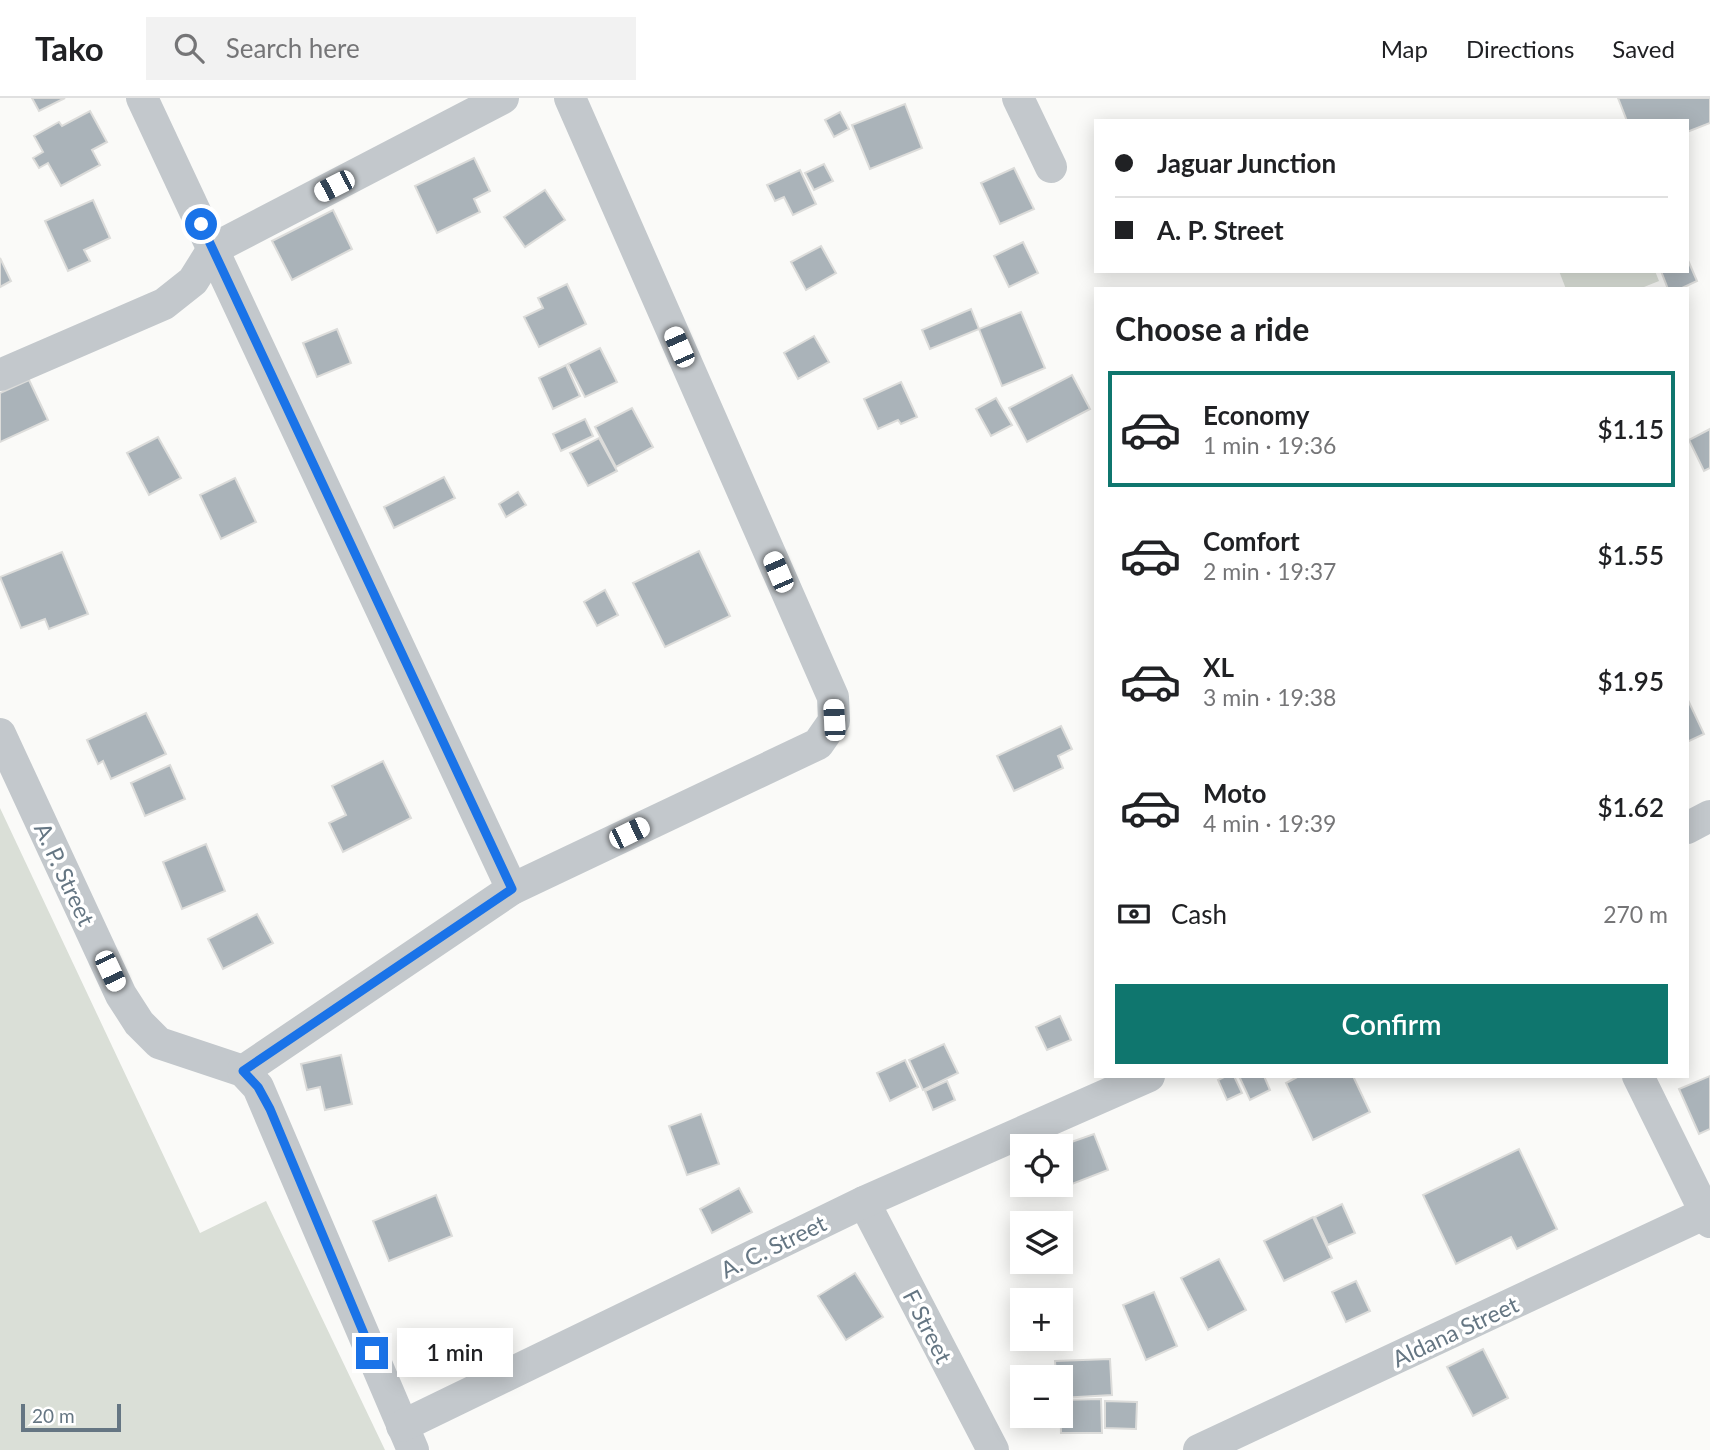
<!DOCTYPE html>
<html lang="en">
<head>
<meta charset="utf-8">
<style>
	:root { --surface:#fff; --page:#f2f2f2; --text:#202124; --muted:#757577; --line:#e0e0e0; --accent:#0f766e }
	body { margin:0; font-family:Lato,sans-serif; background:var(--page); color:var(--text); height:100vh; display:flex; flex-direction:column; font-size:26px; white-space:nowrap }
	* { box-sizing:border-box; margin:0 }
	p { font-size:23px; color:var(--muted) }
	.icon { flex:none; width:38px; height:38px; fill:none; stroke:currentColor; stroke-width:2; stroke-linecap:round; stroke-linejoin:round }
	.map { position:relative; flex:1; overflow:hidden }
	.details { position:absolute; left:1094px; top:189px; width:595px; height:791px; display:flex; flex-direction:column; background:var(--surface); border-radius:0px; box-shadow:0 4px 18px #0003 }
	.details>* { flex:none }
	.hud { position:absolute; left:1094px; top:21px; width:595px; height:154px; border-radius:0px; box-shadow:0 4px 18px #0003; display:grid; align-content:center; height:154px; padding:0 21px; background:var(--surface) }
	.tools { position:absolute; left:1010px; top:1036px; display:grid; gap:14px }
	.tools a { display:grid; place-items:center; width:63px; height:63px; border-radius:0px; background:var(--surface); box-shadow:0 4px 18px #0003; font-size:35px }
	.scale { position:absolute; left:21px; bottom:18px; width:100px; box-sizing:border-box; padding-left:7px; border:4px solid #657683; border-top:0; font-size:19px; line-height:24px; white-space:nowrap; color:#657683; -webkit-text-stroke:5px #fff; paint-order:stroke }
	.end { position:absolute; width:32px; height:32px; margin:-16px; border:9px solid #1a73e8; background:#fff; box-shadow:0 0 0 4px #fff }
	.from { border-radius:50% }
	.bubble { position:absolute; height:49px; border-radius:0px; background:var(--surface); box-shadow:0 4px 18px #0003; font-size:23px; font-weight:600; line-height:49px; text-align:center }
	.car { position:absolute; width:21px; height:42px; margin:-21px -10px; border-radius:9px; box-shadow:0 0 5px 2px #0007; background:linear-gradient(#fff 24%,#345 0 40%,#fff 0 76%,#345 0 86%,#fff 0) }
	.hud b { display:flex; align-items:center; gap:24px; height:66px; font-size:26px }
	.hud b+b { border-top:2px solid var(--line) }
	.hud i { width:18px; height:18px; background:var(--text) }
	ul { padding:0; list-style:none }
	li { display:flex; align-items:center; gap:21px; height:116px; margin:0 14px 10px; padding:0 7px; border:4px solid transparent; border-radius:0px }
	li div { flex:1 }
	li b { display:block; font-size:26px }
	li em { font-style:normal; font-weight:600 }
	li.active { border-color:var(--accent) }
	li>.icon { width:63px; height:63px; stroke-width:1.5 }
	h2 { padding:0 21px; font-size:32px; line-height:84px }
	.pay { display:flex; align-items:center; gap:18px; height:77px; padding:0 21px; font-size:26px }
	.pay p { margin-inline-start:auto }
	.button { display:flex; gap:14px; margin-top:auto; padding:14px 21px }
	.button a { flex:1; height:80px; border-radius:0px; background:var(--accent); color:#fff; font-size:28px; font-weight:600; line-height:80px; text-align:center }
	header { display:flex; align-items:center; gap:42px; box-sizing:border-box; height:98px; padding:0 35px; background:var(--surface); border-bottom:2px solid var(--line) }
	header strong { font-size:33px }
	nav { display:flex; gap:38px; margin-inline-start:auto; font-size:24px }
	.search { width:490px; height:63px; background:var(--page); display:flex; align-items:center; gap:18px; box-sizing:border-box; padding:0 24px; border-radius:0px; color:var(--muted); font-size:26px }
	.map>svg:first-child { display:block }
</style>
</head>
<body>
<header>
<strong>Tako</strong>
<div class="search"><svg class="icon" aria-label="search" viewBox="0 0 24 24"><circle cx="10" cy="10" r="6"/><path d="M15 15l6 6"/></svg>Search here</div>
<nav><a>Map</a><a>Directions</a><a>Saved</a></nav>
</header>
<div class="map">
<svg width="1710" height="1352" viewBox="0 0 1710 1352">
	<rect width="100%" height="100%" fill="#fafaf8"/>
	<!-- green -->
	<g fill="#dadfd7">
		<path d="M 1559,173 L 1655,173 L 1659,183 L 1639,191 L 1566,191 Z"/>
		<path d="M 0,710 L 200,1135 L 266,1103 L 385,1352 L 0,1352 Z"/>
	</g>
	<!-- building -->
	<g fill="#aab3b9" stroke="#dcdcda" stroke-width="2">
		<path d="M 32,0 L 65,0 L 39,13 Z"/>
		<path d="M 1618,0 L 1710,0 L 1710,25 L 1687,34 L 1687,23 L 1627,23 Z"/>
		<path d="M 905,6 L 922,50 L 870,71 L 852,27 Z"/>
		<path d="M 90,13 L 107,44 L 92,52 L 100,67 L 61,88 L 48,65 L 39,70 L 33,60 L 43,54 L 34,38 L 59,24 L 62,28 Z"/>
		<path d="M 840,14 L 849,31 L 834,39 L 825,22 Z"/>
		<path d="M 474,60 L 490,93 L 474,101 L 480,114 L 437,135 L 415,88 Z"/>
		<path d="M 824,66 L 833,83 L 814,92 L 805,75 Z"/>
		<path d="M 1014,70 L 1034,111 L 1000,126 L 981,85 Z"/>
		<path d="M 800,72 L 816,106 L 793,117 L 784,99 L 775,103 L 767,87 Z"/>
		<path d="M 545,92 L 565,122 L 525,149 L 504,119 Z"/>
		<path d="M 93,102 L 110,140 L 84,152 L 90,163 L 68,173 L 45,123 Z"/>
		<path d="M 333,112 L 352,151 L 292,182 L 272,143 Z"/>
		<path d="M 1023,144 L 1038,175 L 1009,189 L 994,158 Z"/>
		<path d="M 821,148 L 836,175 L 806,192 L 791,164 Z"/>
		<path d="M 0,160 L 11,183 L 0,189 Z"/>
		<path d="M 1687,160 L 1697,183 L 1680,191 L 1668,191 L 1661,173 L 1687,173 Z"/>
		<path d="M 567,186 L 586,226 L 539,249 L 524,219 L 543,210 L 538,200 Z"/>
		<path d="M 971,211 L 979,231 L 930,251 L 922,232 Z"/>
		<path d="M 1021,214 L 1045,270 L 1002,288 L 979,231 Z"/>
		<path d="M 337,231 L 351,265 L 317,279 L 303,245 Z"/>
		<path d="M 814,238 L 829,264 L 798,281 L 784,255 Z"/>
		<path d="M 600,250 L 617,284 L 585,299 L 568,266 Z"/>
		<path d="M 566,267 L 580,298 L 553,311 L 539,280 Z"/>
		<path d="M 1072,277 L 1090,311 L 1027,344 L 1009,310 Z"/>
		<path d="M 29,282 L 48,322 L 0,344 L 0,295 Z"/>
		<path d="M 901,284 L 917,319 L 901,326 L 898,322 L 878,331 L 864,301 Z"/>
		<path d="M 996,300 L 1012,327 L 991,338 L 976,311 Z"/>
		<path d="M 632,310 L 653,349 L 616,369 L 595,329 Z"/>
		<path d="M 585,321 L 593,338 L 561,353 L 553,336 Z"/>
		<path d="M 1710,331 L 1710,370 L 1704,373 L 1689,342 Z"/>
		<path d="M 158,339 L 181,380 L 149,397 L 127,355 Z"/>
		<path d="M 599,340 L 617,373 L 588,388 L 570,355 Z"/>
		<path d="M 444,379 L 455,400 L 394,430 L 384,409 Z"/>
		<path d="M 235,380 L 256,424 L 221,441 L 200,397 Z"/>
		<path d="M 518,394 L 526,407 L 506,419 L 499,406 Z"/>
		<path d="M 699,453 L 730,518 L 665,549 L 633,485 Z"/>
		<path d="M 62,454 L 88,516 L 49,531 L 45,521 L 21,530 L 0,479 Z"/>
		<path d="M 605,492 L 618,517 L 597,528 L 584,504 Z"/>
		<path d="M 1687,600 L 1704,636 L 1687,644 Z"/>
		<path d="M 146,615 L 166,656 L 111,681 L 103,663 L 98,666 L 87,642 Z"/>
		<path d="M 1061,628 L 1072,651 L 1058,658 L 1063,670 L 1014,693 L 997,658 Z"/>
		<path d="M 383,663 L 411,720 L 343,754 L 329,725 L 346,717 L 332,688 Z"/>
		<path d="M 170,667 L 185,701 L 145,718 L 131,685 Z"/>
		<path d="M 206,746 L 225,793 L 182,811 L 163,764 Z"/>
		<path d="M 257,816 L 273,845 L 223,871 L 208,841 Z"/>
		<path d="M 1060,918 L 1071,942 L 1047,952 L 1036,929 Z"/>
		<path d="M 944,946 L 958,975 L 923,992 L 909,962 Z"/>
		<path d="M 341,957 L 352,1006 L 325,1012 L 320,989 L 307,992 L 301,966 Z"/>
		<path d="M 905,962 L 918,989 L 890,1003 L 877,975 Z"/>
		<path d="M 1226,978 L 1234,978 L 1242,995 L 1227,1002 L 1218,982 Z"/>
		<path d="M 1239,978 L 1264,978 L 1270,992 L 1250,1002 Z"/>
		<path d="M 1299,978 L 1353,978 L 1370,1014 L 1313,1042 L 1286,985 Z"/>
		<path d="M 1710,978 L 1710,1031 L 1699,1036 L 1679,991 Z"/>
		<path d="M 947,983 L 955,1002 L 933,1012 L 925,993 Z"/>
		<path d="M 701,1016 L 719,1066 L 687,1077 L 669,1028 Z"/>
		<path d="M 1094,1036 L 1108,1072 L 1054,1093 L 1052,1087 L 1060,1087 L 1060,1048 Z"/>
		<path d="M 1519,1051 L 1557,1131 L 1517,1151 L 1511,1139 L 1456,1166 L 1423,1097 Z"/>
		<path d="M 739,1090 L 752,1114 L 712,1135 L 700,1111 Z"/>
		<path d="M 436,1097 L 452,1138 L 389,1163 L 373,1123 Z"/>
		<path d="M 1342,1106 L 1355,1135 L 1328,1147 L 1315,1119 Z"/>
		<path d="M 1313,1119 L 1332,1160 L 1284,1183 L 1264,1143 Z"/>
		<path d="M 1219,1161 L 1246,1212 L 1208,1232 L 1181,1180 Z"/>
		<path d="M 855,1175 L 883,1219 L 846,1242 L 818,1198 Z"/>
		<path d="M 1356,1183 L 1370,1213 L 1346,1224 L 1332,1194 Z"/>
		<path d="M 1154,1194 L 1177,1248 L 1146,1262 L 1123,1207 Z"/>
		<path d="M 1483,1251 L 1508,1300 L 1473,1318 L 1447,1269 Z"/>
		<path d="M 1110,1261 L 1112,1297 L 1060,1300 L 1060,1279 L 1056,1279 L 1055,1263 Z"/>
		<path d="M 1101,1301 L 1102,1335 L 1061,1335 L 1060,1302 Z"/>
		<path d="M 1105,1303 L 1137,1304 L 1136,1331 L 1105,1330 Z"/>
	</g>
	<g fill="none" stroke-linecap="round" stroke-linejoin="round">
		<!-- street -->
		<g stroke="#c3c8cc" stroke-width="32">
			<path d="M 142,0 L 512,791"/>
			<path d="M 1018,0 L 1051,69"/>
			<path d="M 0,277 L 164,206 L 193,183 L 213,151 L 503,0"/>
			<path d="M 0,636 L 121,897 L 139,925 L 159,945 L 243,973 L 258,989 L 413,1352"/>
			<path d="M 1687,730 L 1710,718"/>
			<path d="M 243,973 L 512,791 L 818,646 L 834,623 L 833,599 L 570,0"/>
			<path d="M 1638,978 L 1710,1124"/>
			<path d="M 864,1104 L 993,1352"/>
			<path d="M 402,1328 L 864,1104 L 1149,978"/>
			<path d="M 1199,1352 L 1710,1113"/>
		</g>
	</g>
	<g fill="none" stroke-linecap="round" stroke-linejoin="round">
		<!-- route -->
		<path stroke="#1a73e8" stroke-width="9" d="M 201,126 L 512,791 L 243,973 L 258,989 L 270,1011 L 372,1255"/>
	</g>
	<g text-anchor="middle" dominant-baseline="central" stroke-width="7" stroke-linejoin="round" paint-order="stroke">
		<!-- street labels -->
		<g font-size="23" fill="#657683" stroke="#fff">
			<text transform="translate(65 776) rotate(65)">A. P. Street</text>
			<text transform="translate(773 1148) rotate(-26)">A. C. Street</text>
			<text transform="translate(928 1228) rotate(63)">F Street</text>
			<text transform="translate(1455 1233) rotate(-25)">Aldana Street</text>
		</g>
	</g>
</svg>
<div class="tools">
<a><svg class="icon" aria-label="locate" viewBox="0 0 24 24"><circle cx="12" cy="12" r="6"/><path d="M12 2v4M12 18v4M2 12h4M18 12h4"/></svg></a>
<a><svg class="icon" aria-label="layers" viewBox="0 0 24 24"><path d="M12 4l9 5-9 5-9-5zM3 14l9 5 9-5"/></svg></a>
<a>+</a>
<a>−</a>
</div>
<div class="scale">20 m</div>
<i class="end from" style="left:201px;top:126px"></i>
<i class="end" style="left:372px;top:1255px"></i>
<div class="bubble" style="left:397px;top:1230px;width:116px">1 min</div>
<i class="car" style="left:334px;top:88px;rotate:243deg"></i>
<i class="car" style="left:679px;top:249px;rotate:336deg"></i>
<i class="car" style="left:778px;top:474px;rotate:337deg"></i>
<i class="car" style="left:834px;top:622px;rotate:357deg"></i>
<i class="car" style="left:629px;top:735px;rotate:64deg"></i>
<i class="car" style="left:110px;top:873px;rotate:155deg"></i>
<div class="hud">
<b><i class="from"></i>Jaguar Junction</b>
<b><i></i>A. P. Street</b>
</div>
<section class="details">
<h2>Choose a ride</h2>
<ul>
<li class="active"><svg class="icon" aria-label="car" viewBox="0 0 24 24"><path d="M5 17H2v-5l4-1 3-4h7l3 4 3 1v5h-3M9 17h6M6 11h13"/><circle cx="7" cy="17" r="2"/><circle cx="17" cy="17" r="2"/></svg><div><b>Economy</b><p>1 min · 19:36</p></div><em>$1.15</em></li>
<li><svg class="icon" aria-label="car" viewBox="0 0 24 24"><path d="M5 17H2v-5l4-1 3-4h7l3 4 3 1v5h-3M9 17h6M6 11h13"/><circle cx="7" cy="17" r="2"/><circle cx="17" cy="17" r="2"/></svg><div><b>Comfort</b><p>2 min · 19:37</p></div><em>$1.55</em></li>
<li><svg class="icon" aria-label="car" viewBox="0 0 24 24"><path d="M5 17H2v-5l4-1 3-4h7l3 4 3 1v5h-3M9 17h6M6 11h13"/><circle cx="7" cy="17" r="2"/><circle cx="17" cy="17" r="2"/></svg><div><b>XL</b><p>3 min · 19:38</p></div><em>$1.95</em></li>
<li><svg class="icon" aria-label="car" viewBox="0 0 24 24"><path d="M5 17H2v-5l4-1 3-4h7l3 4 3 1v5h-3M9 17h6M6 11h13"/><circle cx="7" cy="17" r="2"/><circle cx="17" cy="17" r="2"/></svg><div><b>Moto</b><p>4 min · 19:39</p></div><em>$1.62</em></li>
</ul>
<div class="pay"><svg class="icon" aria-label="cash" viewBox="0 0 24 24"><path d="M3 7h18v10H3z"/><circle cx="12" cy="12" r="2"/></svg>Cash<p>270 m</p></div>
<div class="button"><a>Confirm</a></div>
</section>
</div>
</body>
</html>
